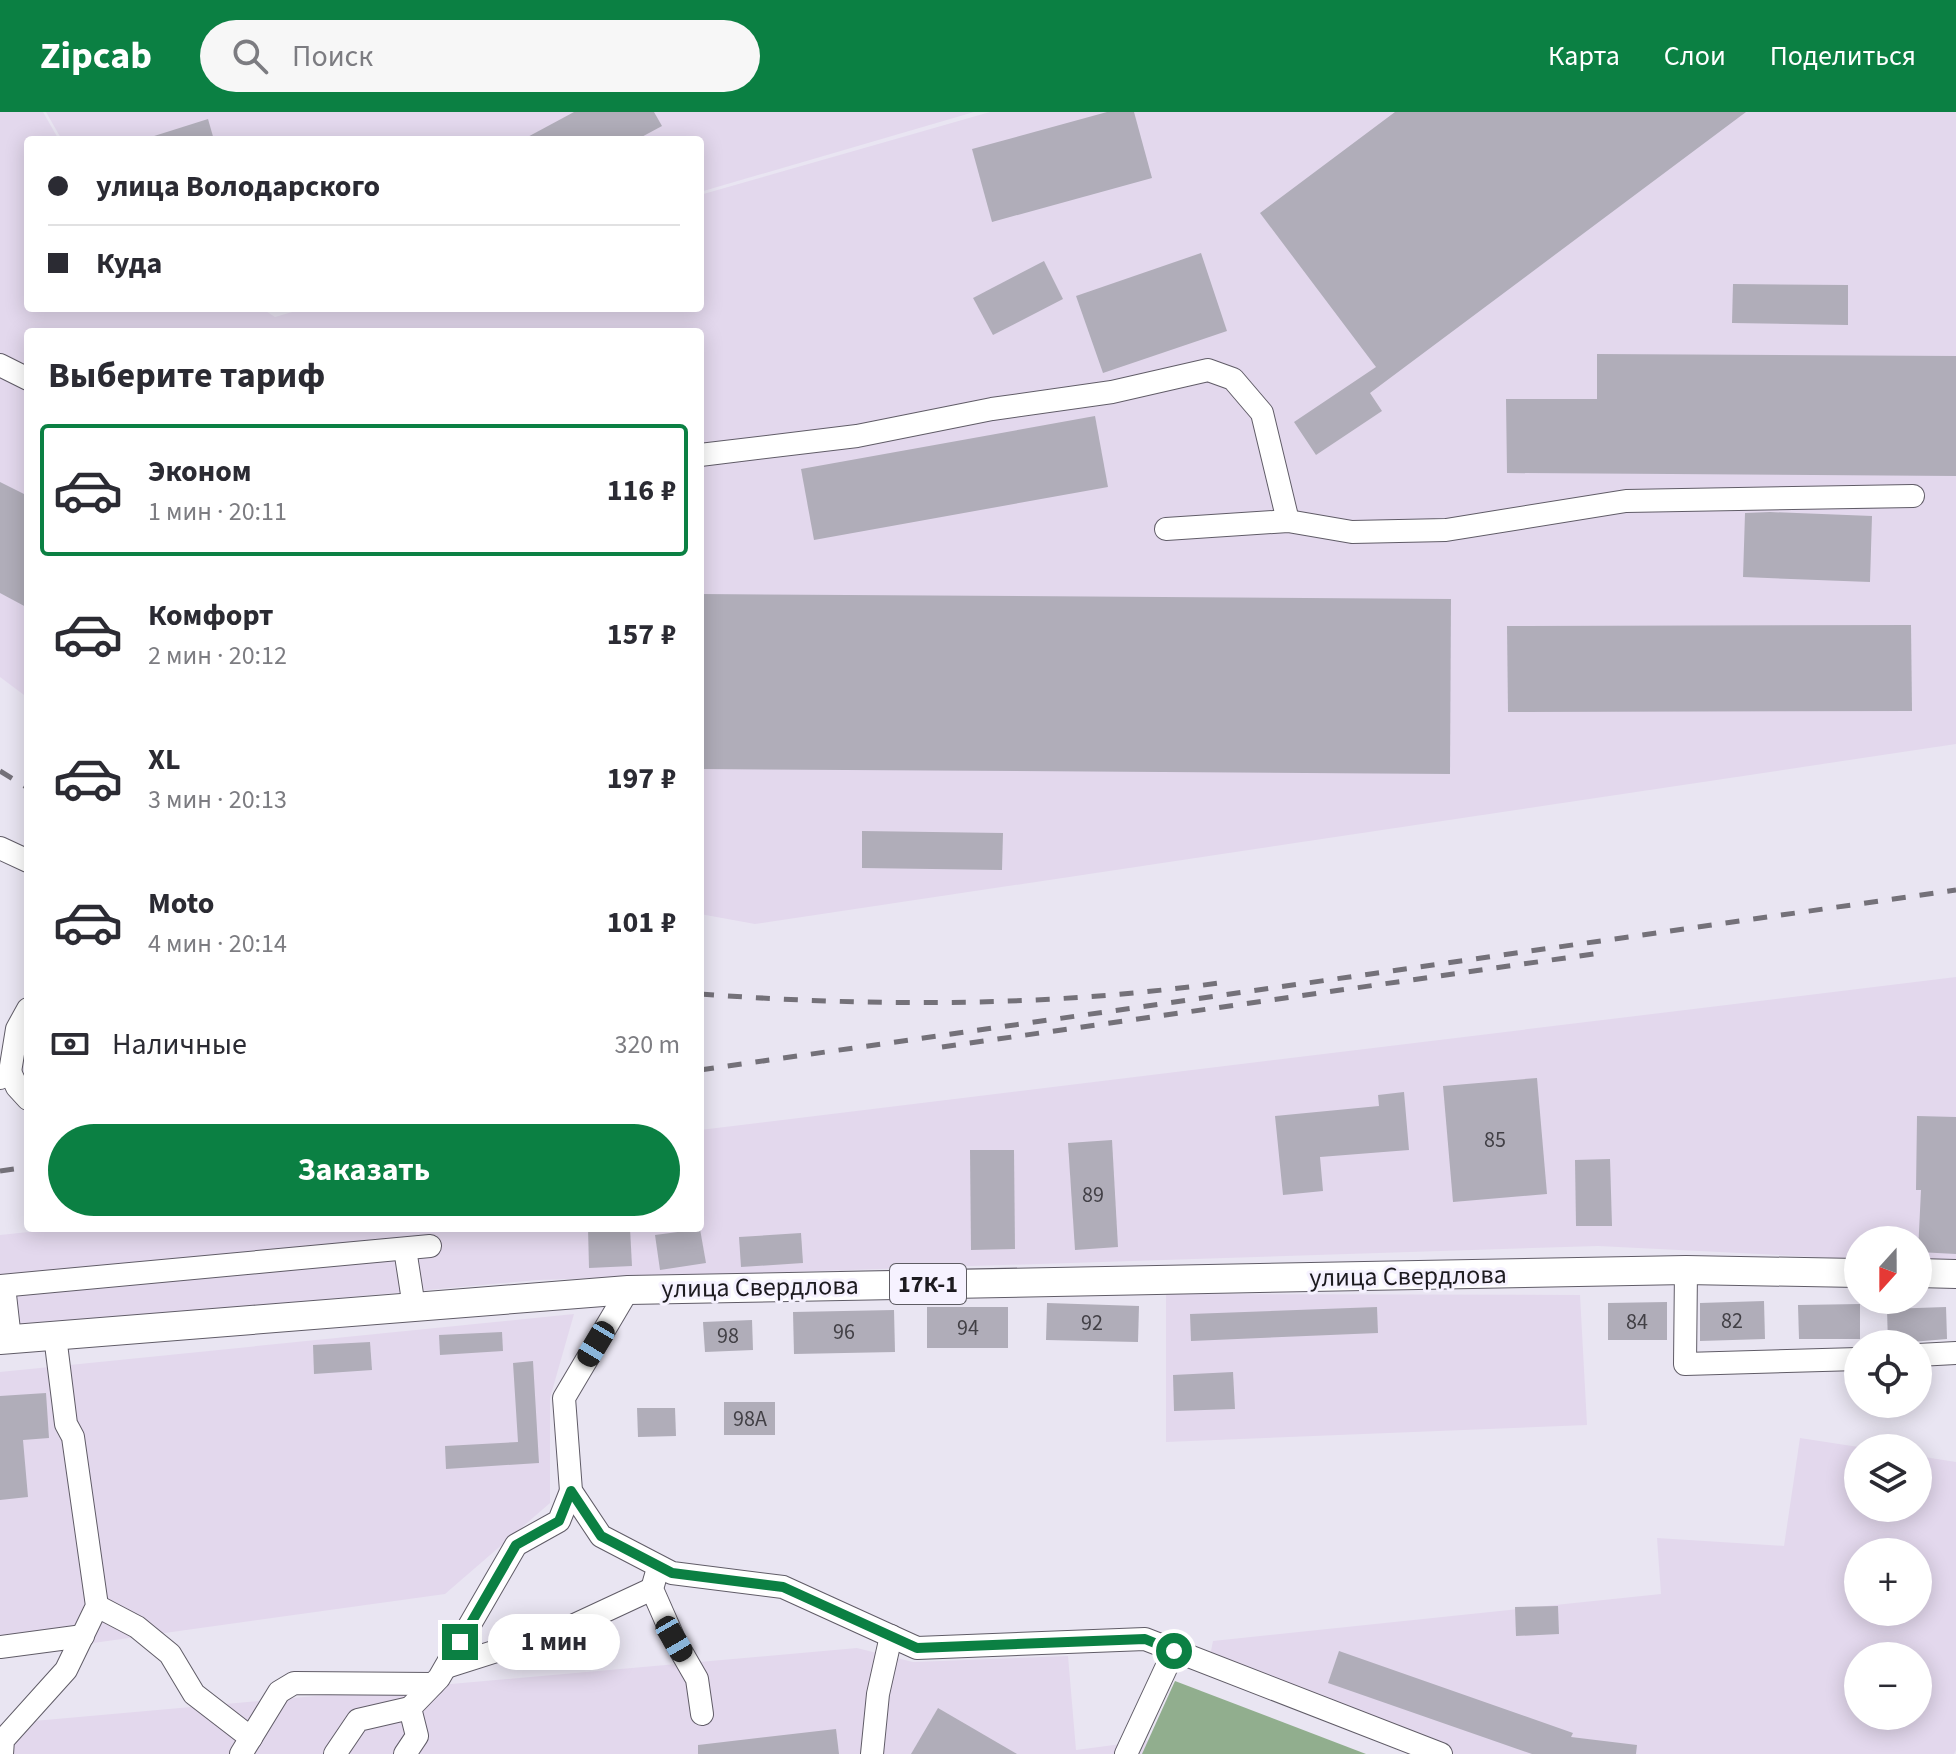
<!DOCTYPE html>
<html lang="ru">
<head>
<meta charset="utf-8">
<style>
	:root { --surface:#fff; --page:#f7f7f7; --text:#2b2b33; --muted:#7c7c81; --line:#e1e1e2; --accent:#0b8043 }
	body { margin:0; font-family:"Source Sans 3",sans-serif; background:var(--page); color:var(--text); height:100vh; display:flex; flex-direction:column; font-size:30px; white-space:nowrap }
	* { box-sizing:border-box; margin:0 }
	p { font-size:26px; color:var(--muted) }
	.icon { flex:none; width:44px; height:44px; fill:none; stroke:currentColor; stroke-width:2; stroke-linecap:round; stroke-linejoin:round }
	.map { position:relative; flex:1; overflow:hidden }
	.drawer { position:absolute; left:24px; top:216px; width:680px; height:904px; display:flex; flex-direction:column; background:var(--surface); border-radius:8px; box-shadow:0 4px 20px #0003 }
	.drawer>* { flex:none }
	.banner { position:absolute; left:24px; top:24px; width:680px; height:176px; border-radius:8px; box-shadow:0 4px 20px #0003; display:grid; align-content:center; height:176px; padding:0 24px; background:var(--surface) }
	.needle { width:52px; rotate:201deg }
	.tools { position:absolute; left:1844px; top:1114px; display:grid; gap:16px }
	.tools a { display:grid; place-items:center; width:88px; height:88px; border-radius:50%; background:var(--surface); box-shadow:0 4px 20px #0003; font-size:40px }
	.end { position:absolute; width:36px; height:36px; margin:-18px; border:10px solid #0b8043; background:#fff; box-shadow:0 0 0 4px #fff }
	.from { border-radius:50% }
	.bubble { position:absolute; height:56px; border-radius:28px; background:var(--surface); box-shadow:0 4px 20px #0003; font-size:26px; font-weight:700; line-height:56px; text-align:center }
	.car { position:absolute; width:24px; height:48px; margin:-24px -12px; border-radius:10px; box-shadow:0 0 6px 2px #0007; background:linear-gradient(#222 24%,#8ab4d8 0 40%,#222 0 76%,#8ab4d8 0 86%,#222 0) }
	.banner b { display:flex; align-items:center; gap:28px; height:76px; font-size:30px }
	.banner b+b { border-top:2px solid var(--line) }
	.banner i { width:20px; height:20px; background:var(--text) }
	ul { padding:0; list-style:none }
	li { display:flex; align-items:center; gap:24px; height:132px; margin:0 16px 12px; padding:0 8px; border:4px solid transparent; border-radius:8px }
	li div { flex:1 }
	li b { display:block; font-size:30px }
	li em { font-style:normal; font-weight:700 }
	li.selected { border-color:var(--accent) }
	li>.icon { width:72px; height:72px; stroke-width:1.5 }
	h2 { padding:0 24px; font-size:36px; line-height:96px }
	.pay { display:flex; align-items:center; gap:20px; height:88px; padding:0 24px; font-size:30px }
	.pay p { margin-inline-start:auto }
	.action { display:flex; gap:16px; margin-top:auto; padding:16px 24px }
	.action a { flex:1; height:92px; border-radius:48px; background:var(--accent); color:#fff; font-size:32px; font-weight:700; line-height:92px; text-align:center }
	header { display:flex; align-items:center; gap:48px; box-sizing:border-box; height:112px; padding:0 40px; background:var(--accent); color:#fff }
	header strong { font-size:38px }
	nav { display:flex; gap:44px; margin-inline-start:auto; font-size:28px }
	.search { width:560px; height:72px; background:var(--page); display:flex; align-items:center; gap:20px; box-sizing:border-box; padding:0 28px; border-radius:44px; color:var(--muted); font-size:30px }
	.map>svg:first-child { display:block }
</style>
</head>
<body>
<header>
<strong>Zipcab</strong>
<div class="search"><svg class="icon" aria-label="search" viewBox="0 0 24 24"><circle cx="10" cy="10" r="6"/><path d="M15 15l6 6"/></svg>Поиск</div>
<nav><a>Карта</a><a>Слои</a><a>Поделиться</a></nav>
</header>
<div class="map">
<svg width="1956" height="1642" viewBox="0 0 1956 1642">
	<rect width="100%" height="100%" fill="#e9e5f2"/>
	<!-- industrial -->
	<g fill="#e3d8ed" fill-rule="evenodd">
		<path d="M 0,0 L 43,0 L 59,28 L 28,28 L 28,196 L 261,196 L 275,205 L 306,196 L 700,196 L 700,83 L 990,0 L 1956,0 L 1956,632 L 755,812 L 700,802 L 700,220 L 28,220 L 28,586 L 0,565 Z"/>
		<path d="M 46,0 L 974,0 L 700,80 L 700,28 L 62,28 Z"/>
		<path d="M 1956,865 L 1956,1151 L 1918,1150 L 1918,1128 L 1858,1128 L 1858,1147 L 1598,1134 L 538,1168 L 0,1217 L 0,1123 L 67,1116 L 700,1116 L 700,1018 Z"/>
		<path d="M 1166,1182 L 1580,1183 L 1587,1313 L 1166,1330 Z"/>
		<path d="M 574,1202 L 550,1286 L 550,1391 L 445,1482 L 0,1544 L 0,1260 Z"/>
		<path d="M 1800,1326 L 1865,1336 L 1858,1336 L 1858,1396 L 1918,1396 L 1918,1344 L 1956,1350 L 1956,1638 L 1954,1642 L 1445,1642 L 1209,1549 L 1213,1529 L 1661,1482 L 1657,1426 L 1784,1434 ZM 1858,1440 L 1918,1440 L 1918,1500 L 1858,1500 ZM 1858,1544 L 1918,1544 L 1918,1604 L 1858,1604 Z"/>
		<path d="M 857,1536 L 913,1550 L 1068,1544 L 1076,1638 L 1167,1626 L 1159,1642 L 0,1642 L 0,1612 Z"/>
	</g>
	<!-- forest -->
	<path fill="#91ae8e" d="M 1175,1569 L 1366,1642 L 1142,1642 Z"/>
	<!-- building -->
	<g fill="#b0adb9">
		<path d="M 574,0 L 654,0 L 662,14 L 636,28 L 522,28 Z"/>
		<path d="M 1107,0 L 1134,0 L 1152,66 L 992,110 L 972,37 Z"/>
		<path d="M 1395,0 L 1746,0 L 1370,281 L 1382,299 L 1316,343 L 1294,310 L 1376,255 L 1260,101 Z"/>
		<path d="M 208,7 L 214,28 L 152,28 L 151,25 Z"/>
		<path d="M 1201,141 L 1227,219 L 1103,261 L 1076,184 Z"/>
		<path d="M 1044,149 L 1063,187 L 993,223 L 973,186 Z"/>
		<path d="M 1733,172 L 1848,173 L 1848,213 L 1732,211 Z"/>
		<path d="M 1597,242 L 1956,244 L 1956,364 L 1507,361 L 1506,287 L 1597,287 Z"/>
		<path d="M 1095,304 L 1108,375 L 814,428 L 801,357 Z"/>
		<path d="M 0,370 L 28,384 L 28,496 L 0,481 Z"/>
		<path d="M 1770,400 L 1872,404 L 1870,470 L 1743,465 L 1745,401 Z"/>
		<path d="M 700,482 L 1451,487 L 1450,662 L 700,657 Z"/>
		<path d="M 1911,513 L 1912,599 L 1508,600 L 1507,514 Z"/>
		<path d="M 862,719 L 1003,721 L 1002,758 L 862,756 Z"/>
		<path d="M 1537,966 L 1547,1082 L 1453,1090 L 1443,974 Z"/>
		<path d="M 1404,980 L 1409,1038 L 1320,1045 L 1323,1079 L 1283,1083 L 1275,1004 L 1379,994 L 1378,983 Z"/>
		<path d="M 1917,1004 L 1956,1005 L 1956,1142 L 1918,1140 L 1921,1078 L 1916,1078 Z"/>
		<path d="M 1112,1028 L 1118,1135 L 1075,1138 L 1068,1031 Z"/>
		<path d="M 970,1038 L 1014,1038 L 1015,1137 L 971,1138 Z"/>
		<path d="M 1610,1047 L 1612,1114 L 1576,1114 L 1575,1048 Z"/>
		<path d="M 588,1116 L 630,1116 L 632,1154 L 589,1156 Z"/>
		<path d="M 700,1117 L 706,1151 L 660,1158 L 655,1123 Z"/>
		<path d="M 801,1121 L 803,1151 L 741,1155 L 739,1125 Z"/>
		<path d="M 1764,1189 L 1765,1227 L 1700,1229 L 1700,1191 Z"/>
		<path d="M 1667,1190 L 1667,1228 L 1608,1228 L 1608,1191 Z"/>
		<path d="M 1047,1191 L 1139,1194 L 1138,1230 L 1046,1228 Z"/>
		<path d="M 1860,1192 L 1860,1227 L 1799,1227 L 1798,1193 Z"/>
		<rect x="927" y="1195" width="81" height="41"/>
		<path d="M 1377,1195 L 1378,1221 L 1191,1229 L 1190,1202 Z"/>
		<path d="M 1946,1195 L 1947,1227 L 1888,1232 L 1887,1197 Z"/>
		<path d="M 894,1198 L 895,1240 L 794,1242 L 793,1200 Z"/>
		<path d="M 752,1208 L 753,1238 L 705,1240 L 703,1210 Z"/>
		<path d="M 502,1220 L 503,1239 L 440,1243 L 439,1223 Z"/>
		<path d="M 370,1230 L 372,1258 L 314,1262 L 313,1233 Z"/>
		<path d="M 533,1249 L 539,1351 L 446,1357 L 445,1334 L 518,1330 L 513,1251 Z"/>
		<path d="M 1233,1260 L 1235,1297 L 1174,1299 L 1173,1263 Z"/>
		<path d="M 46,1281 L 49,1326 L 23,1328 L 28,1385 L 0,1388 L 0,1284 Z"/>
		<rect x="724" y="1290" width="51" height="33"/>
		<path d="M 637,1296 L 675,1296 L 676,1324 L 638,1325 Z"/>
		<path d="M 1558,1494 L 1559,1522 L 1516,1524 L 1515,1495 Z"/>
		<path d="M 1339,1539 L 1573,1621 L 1571,1625 L 1637,1633 L 1636,1642 L 1532,1642 L 1328,1571 Z"/>
		<path d="M 938,1596 L 1017,1642 L 911,1642 Z"/>
		<path d="M 836,1617 L 839,1642 L 698,1642 L 698,1633 Z"/>
	</g>
	<g fill="none" stroke-linecap="round" stroke-linejoin="round">
		<!-- minor casing -->
		<g stroke="#605c67" stroke-width="24">
			<g id="minor">
				<path d="M 0,253 L 28,267"/>
				<path d="M 700,343 L 857,324 L 992,297 L 1112,280 L 1208,258 L 1233,267 L 1262,301 L 1288,409"/>
				<path d="M 1166,417 L 1288,409 L 1352,420 L 1446,418 L 1626,389 L 1913,384"/>
				<path d="M 0,736 L 28,749"/>
				<path d="M 10,960 L 17,975 L 28,987"/>
				<path d="M 0,966 L 10,960 L 17,917 L 28,897"/>
				<path d="M 405,1137 L 414,1195"/>
				<path d="M 1686,1158 L 1685,1252 L 1858,1247"/>
				<path d="M 0,1174 L 430,1134"/>
				<path d="M 4,1174 L 10,1227"/>
				<path d="M 628,1178 L 564,1286 L 571,1379 L 601,1424 L 672,1461 L 783,1475 L 917,1536 L 1145,1527 L 1441,1642"/>
				<path d="M 1918,1243 L 1956,1241"/>
				<path d="M 656,1463 L 652,1477 L 674,1527 L 697,1567 L 702,1602"/>
				<path d="M 97,1494 L 137,1515 L 170,1542 L 194,1582 L 251,1626"/>
				<path d="M 0,1535 L 83,1524"/>
				<path d="M 446,1555 L 566,1517 L 652,1477"/>
				<path d="M 2,1642 L 3,1628 L 66,1558 L 97,1494 L 73,1325 L 66,1312 L 55,1224"/>
				<path d="M 241,1642 L 279,1580 L 294,1571 L 433,1572"/>
				<path d="M 335,1642 L 358,1608 L 410,1596"/>
				<path d="M 405,1642 L 417,1624 L 410,1596 L 439,1566 L 516,1433 L 559,1409 L 571,1379"/>
				<path d="M 872,1642 L 878,1582 L 891,1524"/>
				<path d="M 1126,1642 L 1174,1539"/>
			</g>
		</g>
		<!-- major casing -->
		<g stroke="#605c67" stroke-width="30">
			<g id="major">
				<path d="M 1918,1161 L 1956,1162"/>
				<path d="M 0,1228 L 628,1178 L 1686,1158 L 1858,1161"/>
			</g>
		</g>
		<!-- minor -->
		<use href="#minor" stroke="#fff" stroke-width="22"/>
		<!-- major -->
		<use href="#major" stroke="#fff" stroke-width="28"/>
		<!-- rail -->
		<g stroke="#747179" stroke-width="5" stroke-dasharray="14 14" stroke-linecap="butt">
			<path d="M 0,659 L 28,676"/>
			<path d="M 700,882 C 876,895 1051,895 1226,870"/>
			<path d="M 942,935 L 1600,841"/>
			<path d="M 700,958 L 1956,778"/>
			<path d="M 0,1059 L 28,1055"/>
		</g>
	</g>
	<g fill="none" stroke-linecap="round" stroke-linejoin="round">
		<!-- route -->
		<path stroke="#0b8043" stroke-width="10" d="M 460,1530 L 516,1433 L 559,1409 L 571,1379 L 601,1424 L 672,1461 L 783,1475 L 917,1536 L 1145,1527 L 1174,1539"/>
	</g>
	<g text-anchor="middle" dominant-baseline="central" stroke-width="6" stroke-linejoin="round" paint-order="stroke">
		<!-- number labels -->
		<g font-size="22" fill="#424046">
			<text x="1495" y="1028">85</text>
			<text x="1093" y="1083">89</text>
			<text x="1732" y="1209">82</text>
			<text x="1637" y="1210">84</text>
			<text x="1092" y="1211">92</text>
			<text x="968" y="1216">94</text>
			<text x="844" y="1220">96</text>
			<text x="728" y="1224">98</text>
			<text x="750" y="1307">98А</text>
		</g>
		<!-- shield labels -->
		<rect fill="#f6f2ff" stroke="#5e5c63" stroke-width="2" x="890" y="1152" width="76" height="40" rx="6"/>
		<g font-size="24" font-weight="bold" fill="#1d1b20">
			<text x="928" y="1172">17К-1</text>
		</g>
		<!-- street labels -->
		<g font-size="26" fill="#1d1b20" stroke="#f6f2ff">
			<text transform="translate(1408 1164) rotate(-1)">улица Свердлова</text>
			<text transform="translate(760 1175) rotate(-1)">улица Свердлова</text>
		</g>
	</g>
</svg>
<div class="tools">
<a><svg class="needle" viewBox="-14 -14 28 28"><path d="M0-13l5 13h-10z" fill="#e53935"/><path d="M0 13l5-13h-10z" fill="#7c7c81"/></svg></a>
<a><svg class="icon" aria-label="locate" viewBox="0 0 24 24"><circle cx="12" cy="12" r="6"/><path d="M12 2v4M12 18v4M2 12h4M18 12h4"/></svg></a>
<a><svg class="icon" aria-label="layers" viewBox="0 0 24 24"><path d="M12 4l9 5-9 5-9-5zM3 14l9 5 9-5"/></svg></a>
<a>+</a>
<a>−</a>
</div>
<i class="end from" style="left:1174px;top:1539px"></i>
<i class="end" style="left:460px;top:1530px"></i>
<div class="bubble" style="left:488px;top:1502px;width:132px">1 мин</div>
<i class="car" style="left:596px;top:1232px;rotate:211deg"></i>
<i class="car" style="left:674px;top:1527px;rotate:150deg"></i>
<div class="banner">
<b><i class="from"></i>улица Володарского</b>
<b><i></i>Куда</b>
</div>
<section class="drawer">
<h2>Выберите тариф</h2>
<ul>
<li class="selected"><svg class="icon" aria-label="car" viewBox="0 0 24 24"><path d="M5 17H2v-5l4-1 3-4h7l3 4 3 1v5h-3M9 17h6M6 11h13"/><circle cx="7" cy="17" r="2"/><circle cx="17" cy="17" r="2"/></svg><div><b>Эконом</b><p>1 мин · 20:11</p></div><em>116 ₽</em></li>
<li><svg class="icon" aria-label="car" viewBox="0 0 24 24"><path d="M5 17H2v-5l4-1 3-4h7l3 4 3 1v5h-3M9 17h6M6 11h13"/><circle cx="7" cy="17" r="2"/><circle cx="17" cy="17" r="2"/></svg><div><b>Комфорт</b><p>2 мин · 20:12</p></div><em>157 ₽</em></li>
<li><svg class="icon" aria-label="car" viewBox="0 0 24 24"><path d="M5 17H2v-5l4-1 3-4h7l3 4 3 1v5h-3M9 17h6M6 11h13"/><circle cx="7" cy="17" r="2"/><circle cx="17" cy="17" r="2"/></svg><div><b>XL</b><p>3 мин · 20:13</p></div><em>197 ₽</em></li>
<li><svg class="icon" aria-label="car" viewBox="0 0 24 24"><path d="M5 17H2v-5l4-1 3-4h7l3 4 3 1v5h-3M9 17h6M6 11h13"/><circle cx="7" cy="17" r="2"/><circle cx="17" cy="17" r="2"/></svg><div><b>Moto</b><p>4 мин · 20:14</p></div><em>101 ₽</em></li>
</ul>
<div class="pay"><svg class="icon" aria-label="cash" viewBox="0 0 24 24"><path d="M3 7h18v10H3z"/><circle cx="12" cy="12" r="2"/></svg>Наличные<p>320 m</p></div>
<div class="action"><a>Заказать</a></div>
</section>
</div>
</body>
</html>
